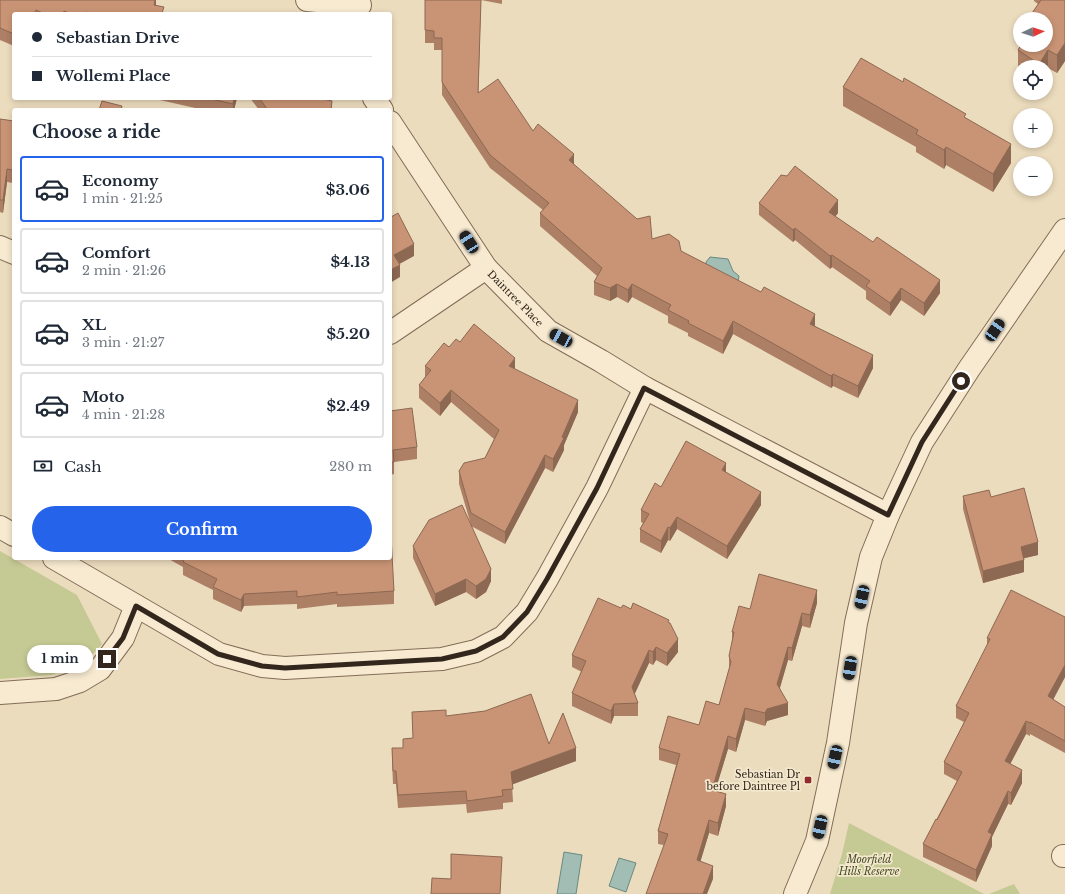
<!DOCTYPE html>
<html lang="en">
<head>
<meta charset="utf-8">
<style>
	:root { --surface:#fff; --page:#f6f6f7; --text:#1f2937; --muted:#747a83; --line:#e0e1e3; --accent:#2563eb }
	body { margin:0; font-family:"Libre Baskerville",serif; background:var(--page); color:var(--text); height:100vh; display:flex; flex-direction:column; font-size:15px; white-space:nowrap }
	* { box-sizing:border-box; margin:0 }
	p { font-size:13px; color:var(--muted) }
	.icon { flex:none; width:22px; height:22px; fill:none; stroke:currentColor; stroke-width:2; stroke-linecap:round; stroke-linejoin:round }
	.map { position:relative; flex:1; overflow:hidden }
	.panel { position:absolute; left:12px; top:108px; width:380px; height:452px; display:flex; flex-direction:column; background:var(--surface); border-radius:4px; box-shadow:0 2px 6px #0003 }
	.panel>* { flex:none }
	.hud { position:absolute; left:12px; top:12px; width:380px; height:88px; border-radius:4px; box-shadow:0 2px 6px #0003; display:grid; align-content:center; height:88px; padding:0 20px; background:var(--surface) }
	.needle { width:26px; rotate:86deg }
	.buttons { position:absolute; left:1013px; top:12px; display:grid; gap:8px }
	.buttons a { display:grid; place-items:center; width:40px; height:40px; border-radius:50%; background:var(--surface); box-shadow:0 2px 6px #0003; font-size:20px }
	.end { position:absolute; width:18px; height:18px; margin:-9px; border:5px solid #33261c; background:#fff; box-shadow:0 0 0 2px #fff }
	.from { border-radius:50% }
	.bubble { position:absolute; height:28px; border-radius:14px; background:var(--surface); box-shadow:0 2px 6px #0003; font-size:13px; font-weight:800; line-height:28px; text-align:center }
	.car { position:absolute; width:12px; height:24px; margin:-12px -6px; border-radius:5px; box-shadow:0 0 3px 1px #0007; background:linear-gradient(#222 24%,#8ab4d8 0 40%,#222 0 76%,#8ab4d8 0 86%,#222 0) }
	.hud b { display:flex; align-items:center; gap:14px; height:38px; font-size:15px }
	.hud b+b { border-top:1px solid var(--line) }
	.hud i { width:10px; height:10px; background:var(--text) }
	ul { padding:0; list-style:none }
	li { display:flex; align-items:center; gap:12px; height:66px; margin:0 8px 6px; padding:0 12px; border:2px solid var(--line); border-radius:4px }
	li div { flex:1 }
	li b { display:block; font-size:15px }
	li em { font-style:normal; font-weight:800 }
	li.current { border-color:var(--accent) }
	li>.icon { width:36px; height:36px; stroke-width:1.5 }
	h2 { padding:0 20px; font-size:18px; line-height:48px }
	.pay { display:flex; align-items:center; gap:10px; height:44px; padding:0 20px; font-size:15px }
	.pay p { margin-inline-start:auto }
	.cta { display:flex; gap:8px; margin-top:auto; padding:8px 20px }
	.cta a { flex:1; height:46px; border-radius:24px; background:var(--accent); color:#fff; font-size:16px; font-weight:800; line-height:46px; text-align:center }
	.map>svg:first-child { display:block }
</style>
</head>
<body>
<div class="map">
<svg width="1065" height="894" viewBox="0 0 1065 894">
	<rect width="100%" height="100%" fill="#ecdcbe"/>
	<!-- green -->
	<g fill="#c5c993">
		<path d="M 0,551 L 77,595 L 102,644 L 84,664 L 51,675 L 0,679 Z"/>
		<path d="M 849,823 L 984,894 L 830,894 L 842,854 Z"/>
		<path d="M 1014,884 L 1020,894 L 989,894 Z"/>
	</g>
	<!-- water -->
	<g fill="#a1bdb4" stroke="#698a81">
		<path d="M 710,257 L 728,259 L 733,271 L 739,276 L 738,282 L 706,265 L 706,262 Z"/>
		<path d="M 564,852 L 582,855 L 576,894 L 557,894 Z"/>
		<path d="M 619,858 L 636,863 L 626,892 L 609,886 Z"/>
	</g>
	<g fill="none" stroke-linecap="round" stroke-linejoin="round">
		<!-- minor casing -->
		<g stroke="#836d57" stroke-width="24">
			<g id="minor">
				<path d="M 307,0 L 360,5"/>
				<path d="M 374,98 L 382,110"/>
				<path id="s1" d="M 390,122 L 486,268 L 548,331 L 601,361 L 645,388 L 888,515"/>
				<path d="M 0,247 L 14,253"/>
				<path d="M 390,333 L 486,268"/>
				<path d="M 0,527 L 14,535"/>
				<path d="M 54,558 L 219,654 L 262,666 L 285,668 L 442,659 L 476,651 L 503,637 L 527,612 L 547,579 L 597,488 L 645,388"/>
				<path d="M 0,693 L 56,689 L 80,681 L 100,669 L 123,638 L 136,606"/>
				<path d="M 1063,856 L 1065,856"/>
				<path d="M 795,894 L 817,841 L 838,743 L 856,623 L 871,557 L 888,515 L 922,442 L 969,369 L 1065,230"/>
			</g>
		</g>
		<!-- minor -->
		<use href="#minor" stroke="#f7ead0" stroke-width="22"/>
	</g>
	<!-- wall -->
	<g fill="#ad7f65">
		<path d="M 0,0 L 156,0 L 156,5 L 164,14 L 165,14 L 14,14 L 14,46 L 0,40 Z"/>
		<path d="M 425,0 L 502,0 L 502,4 L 481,0 L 478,92 L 533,131 L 574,165 L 652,239 L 681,251 L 815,326 L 873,368 L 858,398 L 833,386 L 831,388 L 733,334 L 723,354 L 688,336 L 688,333 L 668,323 L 668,316 L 632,297 L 628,303 L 617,297 L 610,301 L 594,295 L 594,282 L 597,276 L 540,226 L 540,213 L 543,210 L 490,168 L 442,95 L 442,50 L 434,50 L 434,43 L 425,43 Z"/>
		<path d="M 1034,0 L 1065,0 L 1065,61 L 1057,73 L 1048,68 L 1046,67 L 1020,67 L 1020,70 L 1018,68 L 1018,50 L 1046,45 L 1038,4 L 1034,1 Z"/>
		<path d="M 843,87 L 966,118 L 1011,163 L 993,192 L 946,165 L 944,169 L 916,152 L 916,147 L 843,106 Z"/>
		<path d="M 151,98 L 237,98 L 234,110 L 204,110 Z"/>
		<path d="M 250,98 L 322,98 L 332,110 L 259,110 Z"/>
		<path d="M 0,119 L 14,121 L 13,183 L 7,182 L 3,213 L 0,212 Z"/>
		<path d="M 759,203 L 838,213 L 835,216 L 940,293 L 924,316 L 901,300 L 890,316 L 866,299 L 866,291 L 832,267 L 830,269 L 795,240 L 793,242 L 759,215 Z"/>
		<path d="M 460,342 L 515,369 L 578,412 L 564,445 L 564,450 L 553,472 L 545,468 L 505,544 L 471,526 L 491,581 L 486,592 L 476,599 L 466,592 L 435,606 L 413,558 L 413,546 L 471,525 L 459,484 L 459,471 L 485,458 L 494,439 L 451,402 L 440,416 L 419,398 L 419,385 L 425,377 L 425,366 L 449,347 Z"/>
		<path d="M 390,411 L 417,447 L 417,459 L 394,462 L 394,474 L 390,475 Z"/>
		<path d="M 726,472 L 761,505 L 727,559 L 677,529 L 670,541 L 668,540 L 661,553 L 640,542 L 640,529 L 643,523 L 641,522 L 641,510 L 661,487 Z"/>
		<path d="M 963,496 L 1038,555 L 1024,558 L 1024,572 L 983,583 L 963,509 Z"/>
		<path d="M 167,558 L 390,558 L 394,591 L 394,604 L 337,607 L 337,604 L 297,609 L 297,604 L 244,606 L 241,612 L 213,599 L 213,590 L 183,575 L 183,567 Z"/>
		<path d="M 817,603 L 810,628 L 802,626 L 792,661 L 788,660 L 780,688 L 788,715 L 767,721 L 765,726 L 745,720 L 736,752 L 728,749 L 715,790 L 726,806 L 718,836 L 709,833 L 700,862 L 713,879 L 664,845 L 658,844 L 658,831 L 676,765 L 659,760 L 659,748 L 699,725 L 719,705 L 729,669 L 729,656 L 732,644 L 732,632 L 750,609 Z"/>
		<path d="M 621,608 L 631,609 L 669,623 L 678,652 L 667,666 L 656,660 L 653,665 L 649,663 L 634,694 L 638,703 L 638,716 L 614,716 L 611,724 L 572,706 L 572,693 L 582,672 L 572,667 L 572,655 Z"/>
		<path d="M 1065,617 L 1065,677 L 1053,700 L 1065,707 L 1065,753 L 1030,734 L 1030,736 L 1026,734 L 1010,764 L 1022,783 L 1011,805 L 1008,804 L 992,837 L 992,846 L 976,882 L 923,857 L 923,844 L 957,781 L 944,774 L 944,762 L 964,722 L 956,718 L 956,706 L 987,646 L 987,638 Z"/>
		<path d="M 412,712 L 446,716 L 549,744 L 576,761 L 512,784 L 513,802 L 503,803 L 503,809 L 467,813 L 466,804 L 398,808 L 396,784 L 393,784 L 392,761 L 392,748 L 403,748 L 403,739 L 413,738 Z"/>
	</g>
	<!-- shaded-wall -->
	<g fill="#8d6852">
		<path d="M 155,0 L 156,0 L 156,8 L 154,5 Z"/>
		<path d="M 481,0 L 478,105 L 478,93 Z"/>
		<path d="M 1065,43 L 1065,61 L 1057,73 L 1057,55 Z"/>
		<path d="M 1048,50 L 1048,68 L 1046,71 L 1046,67 L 1039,67 L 1039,64 Z"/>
		<path d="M 234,98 L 237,98 L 234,110 L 233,110 L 233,104 Z"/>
		<path d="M 332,101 L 332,110 L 331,110 Z"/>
		<path d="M 1011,144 L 1011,163 L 993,192 L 993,174 Z"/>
		<path d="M 946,147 L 946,165 L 944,169 L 944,150 Z"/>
		<path d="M 574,154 L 574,167 L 569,160 Z"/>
		<path d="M 14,165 L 14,177 L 13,183 L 13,170 Z"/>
		<path d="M 7,169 L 7,182 L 3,213 L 3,200 Z"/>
		<path d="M 838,200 L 838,213 L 829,225 L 829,212 Z"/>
		<path d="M 795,228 L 795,240 L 793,242 L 793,230 Z"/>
		<path d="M 414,244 L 414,256 L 394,267 L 394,255 Z"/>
		<path d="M 832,255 L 832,267 L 830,269 L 830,256 Z"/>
		<path d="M 400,265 L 400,277 L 390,283 L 390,270 Z"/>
		<path d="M 940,280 L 940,293 L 924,316 L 924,303 Z"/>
		<path d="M 617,284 L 617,297 L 610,301 L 610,288 Z"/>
		<path d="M 632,284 L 632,297 L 628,303 L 628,290 Z"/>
		<path d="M 901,288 L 901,300 L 890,316 L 890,303 Z"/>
		<path d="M 815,314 L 815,327 L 810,324 Z"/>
		<path d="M 733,321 L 733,334 L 723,354 L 723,341 Z"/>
		<path d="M 873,355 L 873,368 L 858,398 L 858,386 Z"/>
		<path d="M 515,358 L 515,370 L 509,366 Z"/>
		<path d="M 833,374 L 833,386 L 831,388 L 831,376 Z"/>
		<path d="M 451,390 L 451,402 L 440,416 L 440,403 Z"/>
		<path d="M 578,400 L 578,412 L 564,445 L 564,450 L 553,472 L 553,459 Z"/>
		<path d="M 545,455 L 545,468 L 505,544 L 505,532 Z"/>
		<path d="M 726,463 L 726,476 L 722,470 Z"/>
		<path d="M 761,492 L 761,505 L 727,559 L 727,546 Z"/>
		<path d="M 677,517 L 677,529 L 670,541 L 670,528 Z"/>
		<path d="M 668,527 L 668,540 L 661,553 L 661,541 Z"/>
		<path d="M 1038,542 L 1038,555 L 1021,559 L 1021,547 Z"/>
		<path d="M 1024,560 L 1024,572 L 983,583 L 983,571 Z"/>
		<path d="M 491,569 L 491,581 L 486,592 L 476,599 L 476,586 Z"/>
		<path d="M 466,579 L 466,592 L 435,606 L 435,594 Z"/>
		<path d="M 817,590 L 817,603 L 810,628 L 810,615 Z"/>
		<path d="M 244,594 L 244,606 L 241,612 L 241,600 Z"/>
		<path d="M 802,613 L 802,626 L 792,661 L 792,648 Z"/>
		<path d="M 678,639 L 678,652 L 667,666 L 667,653 Z"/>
		<path d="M 656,647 L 656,660 L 653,665 L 653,652 Z"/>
		<path d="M 788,647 L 788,660 L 777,697 L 777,684 Z"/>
		<path d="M 649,650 L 649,663 L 632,700 L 632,687 Z"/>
		<path d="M 1065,665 L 1065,677 L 1048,709 L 1048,696 Z"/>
		<path d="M 788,703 L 788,715 L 767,721 L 765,726 L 765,713 L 767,709 Z"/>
		<path d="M 614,704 L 614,716 L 611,724 L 611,711 Z"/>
		<path d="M 745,708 L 745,720 L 736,752 L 736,739 Z"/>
		<path d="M 1026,721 L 1026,734 L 1005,774 L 1005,761 Z"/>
		<path d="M 728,736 L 728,749 L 712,802 L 712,790 Z"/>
		<path d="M 576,748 L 576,761 L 511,785 L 511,772 Z"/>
		<path d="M 1022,770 L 1022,783 L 1011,805 L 1011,793 Z"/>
		<path d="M 1008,791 L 1008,804 L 992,837 L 992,846 L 976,882 L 976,870 L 988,832 Z"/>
		<path d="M 726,794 L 726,806 L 718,836 L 718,823 Z"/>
		<path d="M 709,820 L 709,833 L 697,873 L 697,860 Z"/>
		<path d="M 713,866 L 713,879 L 707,894 L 703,894 Z"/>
	</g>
	<!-- building -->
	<g fill="#c99475" stroke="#8d6852">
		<path d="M 0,0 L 155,0 L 154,5 L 164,7 L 162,13 L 165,14 L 92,14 L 86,12 L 83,14 L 71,14 L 64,11 L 63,14 L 45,14 L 36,10 L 34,14 L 14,14 L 14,34 L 0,28 Z"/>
		<path d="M 425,0 L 481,0 L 478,93 L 498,79 L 533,131 L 538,124 L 574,154 L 569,160 L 637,219 L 650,216 L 652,239 L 669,234 L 679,241 L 681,251 L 761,292 L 764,287 L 815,314 L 810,324 L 873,355 L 858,386 L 833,374 L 831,376 L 733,321 L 723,341 L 688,323 L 689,321 L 668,310 L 671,305 L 632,284 L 628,290 L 617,284 L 610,288 L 594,282 L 602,268 L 540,213 L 549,203 L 490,155 L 442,82 L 442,38 L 434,38 L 434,31 L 425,30 Z"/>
		<path d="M 1041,0 L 1065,0 L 1065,43 L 1057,55 L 1048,50 L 1039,64 L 1018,50 L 1021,45 L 1046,45 L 1046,19 L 1028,19 Z"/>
		<path d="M 861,58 L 903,82 L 904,78 L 966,114 L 964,117 L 1011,144 L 993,174 L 946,147 L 944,150 L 916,134 L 918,130 L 843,87 Z"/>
		<path d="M 207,98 L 234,98 L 233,104 Z"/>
		<path d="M 259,98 L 319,98 L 332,101 L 331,110 L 268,110 Z"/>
		<path d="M 102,101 L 122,106 L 121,110 L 99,110 Z"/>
		<path d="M 0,119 L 14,121 L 14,165 L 13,170 L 7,169 L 3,200 L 0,200 Z"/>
		<path d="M 795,166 L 838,200 L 829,212 L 873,242 L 877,237 L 940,280 L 924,303 L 901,288 L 890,303 L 866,286 L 870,281 L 832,255 L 830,256 L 795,228 L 793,230 L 759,203 L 781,175 L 787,176 Z"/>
		<path d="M 398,213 L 414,244 L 394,255 L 400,265 L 390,270 L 390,216 L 391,217 Z"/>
		<path d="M 474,324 L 515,358 L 509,366 L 578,400 L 562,437 L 564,438 L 553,459 L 545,455 L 505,532 L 471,513 L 459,471 L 464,463 L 485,458 L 499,430 L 451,390 L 440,403 L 419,385 L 431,370 L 425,366 L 444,343 L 449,347 L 456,339 L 460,342 Z"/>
		<path d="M 412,408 L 417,447 L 393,450 L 394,462 L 390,462 L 390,411 Z"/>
		<path d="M 686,441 L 726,463 L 722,470 L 761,492 L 727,546 L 677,517 L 670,528 L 668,527 L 661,541 L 640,529 L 649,514 L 641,510 L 655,483 L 661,487 Z"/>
		<path d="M 1024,488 L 1038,542 L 1021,547 L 1024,560 L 983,571 L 963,496 L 989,490 L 991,497 Z"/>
		<path d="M 462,505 L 491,569 L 486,579 L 476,586 L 466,579 L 435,594 L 413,546 L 429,520 Z"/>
		<path d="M 390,536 L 391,536 L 394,591 L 337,595 L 337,592 L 297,597 L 297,591 L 244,594 L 241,600 L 213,587 L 217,579 L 183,562 L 185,558 L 390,558 Z"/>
		<path d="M 759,574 L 817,590 L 810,615 L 802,613 L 792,648 L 788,647 L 777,684 L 788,703 L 767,709 L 765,713 L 745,708 L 736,739 L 728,736 L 712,790 L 726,794 L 718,823 L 709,820 L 697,860 L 713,866 L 703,894 L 646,894 L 668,834 L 658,831 L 680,754 L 659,748 L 668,716 L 699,725 L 706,701 L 719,705 L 731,662 L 729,656 L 734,632 L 732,632 L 739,606 L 750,609 Z"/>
		<path d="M 1011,590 L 1065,617 L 1065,665 L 1048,696 L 1065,707 L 1065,741 L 1030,722 L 1030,723 L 1026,721 L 1005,761 L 1022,770 L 1011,793 L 1008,791 L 988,832 L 992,834 L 976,870 L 923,844 L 936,819 L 937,820 L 962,772 L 944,762 L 969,713 L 956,706 L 990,639 L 987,638 Z"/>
		<path d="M 598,598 L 621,608 L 623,605 L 631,609 L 633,603 L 669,620 L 668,622 L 670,623 L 678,639 L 667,653 L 656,647 L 653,652 L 649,650 L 632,687 L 638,703 L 614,704 L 611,711 L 572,693 L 586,661 L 572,655 Z"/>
		<path d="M 531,694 L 549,744 L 563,713 L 576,748 L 511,772 L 513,789 L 502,790 L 503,796 L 467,801 L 466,791 L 398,795 L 396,771 L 393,771 L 392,748 L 403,748 L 403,739 L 413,738 L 412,712 L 446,710 L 446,716 L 485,711 Z"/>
		<path d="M 451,854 L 502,857 L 500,894 L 431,894 L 432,878 L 451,879 Z"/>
	</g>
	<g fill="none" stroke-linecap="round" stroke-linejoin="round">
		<!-- route -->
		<path stroke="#33261c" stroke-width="5" d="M 107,659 L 123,638 L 136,606 L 218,654 L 262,666 L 285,668 L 442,659 L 476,651 L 503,637 L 527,612 L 547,579 L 597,488 L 644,388 L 888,515 L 922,442 L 961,381"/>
	</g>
	<!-- markers -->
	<rect fill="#902a2f" stroke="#f3e7cd" stroke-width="1.5" x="804" y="776" width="8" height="8" rx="2"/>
	<g text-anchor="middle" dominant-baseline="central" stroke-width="3.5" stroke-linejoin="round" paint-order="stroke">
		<!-- street labels -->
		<g font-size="10" fill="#33261c" stroke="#f3e7cd">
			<text stroke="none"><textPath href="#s1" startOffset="217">Daintree Place</textPath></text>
		</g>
		<!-- poi labels -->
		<g font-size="10" fill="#33261c" stroke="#f3e7cd" text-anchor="end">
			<text x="800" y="774">Sebastian Dr<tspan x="800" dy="12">before Daintree Pl</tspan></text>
		</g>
		<!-- park labels -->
		<g font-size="10" font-style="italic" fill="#454e23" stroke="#f3e7cd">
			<text x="869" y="859">Moorfield<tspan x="869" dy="12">Hills Reserve</tspan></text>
		</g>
	</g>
</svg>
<div class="buttons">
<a><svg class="needle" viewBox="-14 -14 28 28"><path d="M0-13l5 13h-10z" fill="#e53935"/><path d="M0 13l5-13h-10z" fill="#747a83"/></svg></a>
<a><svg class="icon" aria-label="locate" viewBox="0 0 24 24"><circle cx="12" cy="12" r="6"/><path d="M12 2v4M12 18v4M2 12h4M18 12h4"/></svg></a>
<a>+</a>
<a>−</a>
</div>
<i class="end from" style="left:961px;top:381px"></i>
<i class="end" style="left:107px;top:659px"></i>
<div class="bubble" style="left:27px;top:645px;width:66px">1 min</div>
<i class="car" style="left:469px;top:242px;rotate:327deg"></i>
<i class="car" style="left:995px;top:330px;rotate:34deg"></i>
<i class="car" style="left:561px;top:338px;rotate:299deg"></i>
<i class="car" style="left:862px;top:597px;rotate:192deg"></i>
<i class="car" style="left:850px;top:668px;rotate:189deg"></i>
<i class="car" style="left:835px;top:757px;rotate:192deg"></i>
<i class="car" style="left:820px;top:827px;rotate:192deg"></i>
<div class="hud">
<b><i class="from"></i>Sebastian Drive</b>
<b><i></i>Wollemi Place</b>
</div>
<section class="panel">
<h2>Choose a ride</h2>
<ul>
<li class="current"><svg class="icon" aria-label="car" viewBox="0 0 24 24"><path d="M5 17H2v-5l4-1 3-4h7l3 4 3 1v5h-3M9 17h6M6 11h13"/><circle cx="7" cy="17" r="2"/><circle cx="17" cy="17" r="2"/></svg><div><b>Economy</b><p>1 min · 21:25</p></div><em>$3.06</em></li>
<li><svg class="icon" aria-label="car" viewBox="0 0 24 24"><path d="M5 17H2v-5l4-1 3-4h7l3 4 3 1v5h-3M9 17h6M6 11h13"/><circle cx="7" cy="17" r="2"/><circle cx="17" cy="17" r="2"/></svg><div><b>Comfort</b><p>2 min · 21:26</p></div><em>$4.13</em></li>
<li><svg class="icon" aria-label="car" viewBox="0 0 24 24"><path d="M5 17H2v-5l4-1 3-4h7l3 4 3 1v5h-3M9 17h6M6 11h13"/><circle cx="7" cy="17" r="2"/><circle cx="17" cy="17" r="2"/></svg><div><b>XL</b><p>3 min · 21:27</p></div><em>$5.20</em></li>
<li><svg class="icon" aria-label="car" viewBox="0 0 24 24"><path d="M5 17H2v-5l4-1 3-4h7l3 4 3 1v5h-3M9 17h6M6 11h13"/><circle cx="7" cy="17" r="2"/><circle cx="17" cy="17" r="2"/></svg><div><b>Moto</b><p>4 min · 21:28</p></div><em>$2.49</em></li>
</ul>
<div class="pay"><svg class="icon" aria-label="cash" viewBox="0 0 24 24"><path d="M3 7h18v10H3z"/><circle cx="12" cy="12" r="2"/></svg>Cash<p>280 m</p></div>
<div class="cta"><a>Confirm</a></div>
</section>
</div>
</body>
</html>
